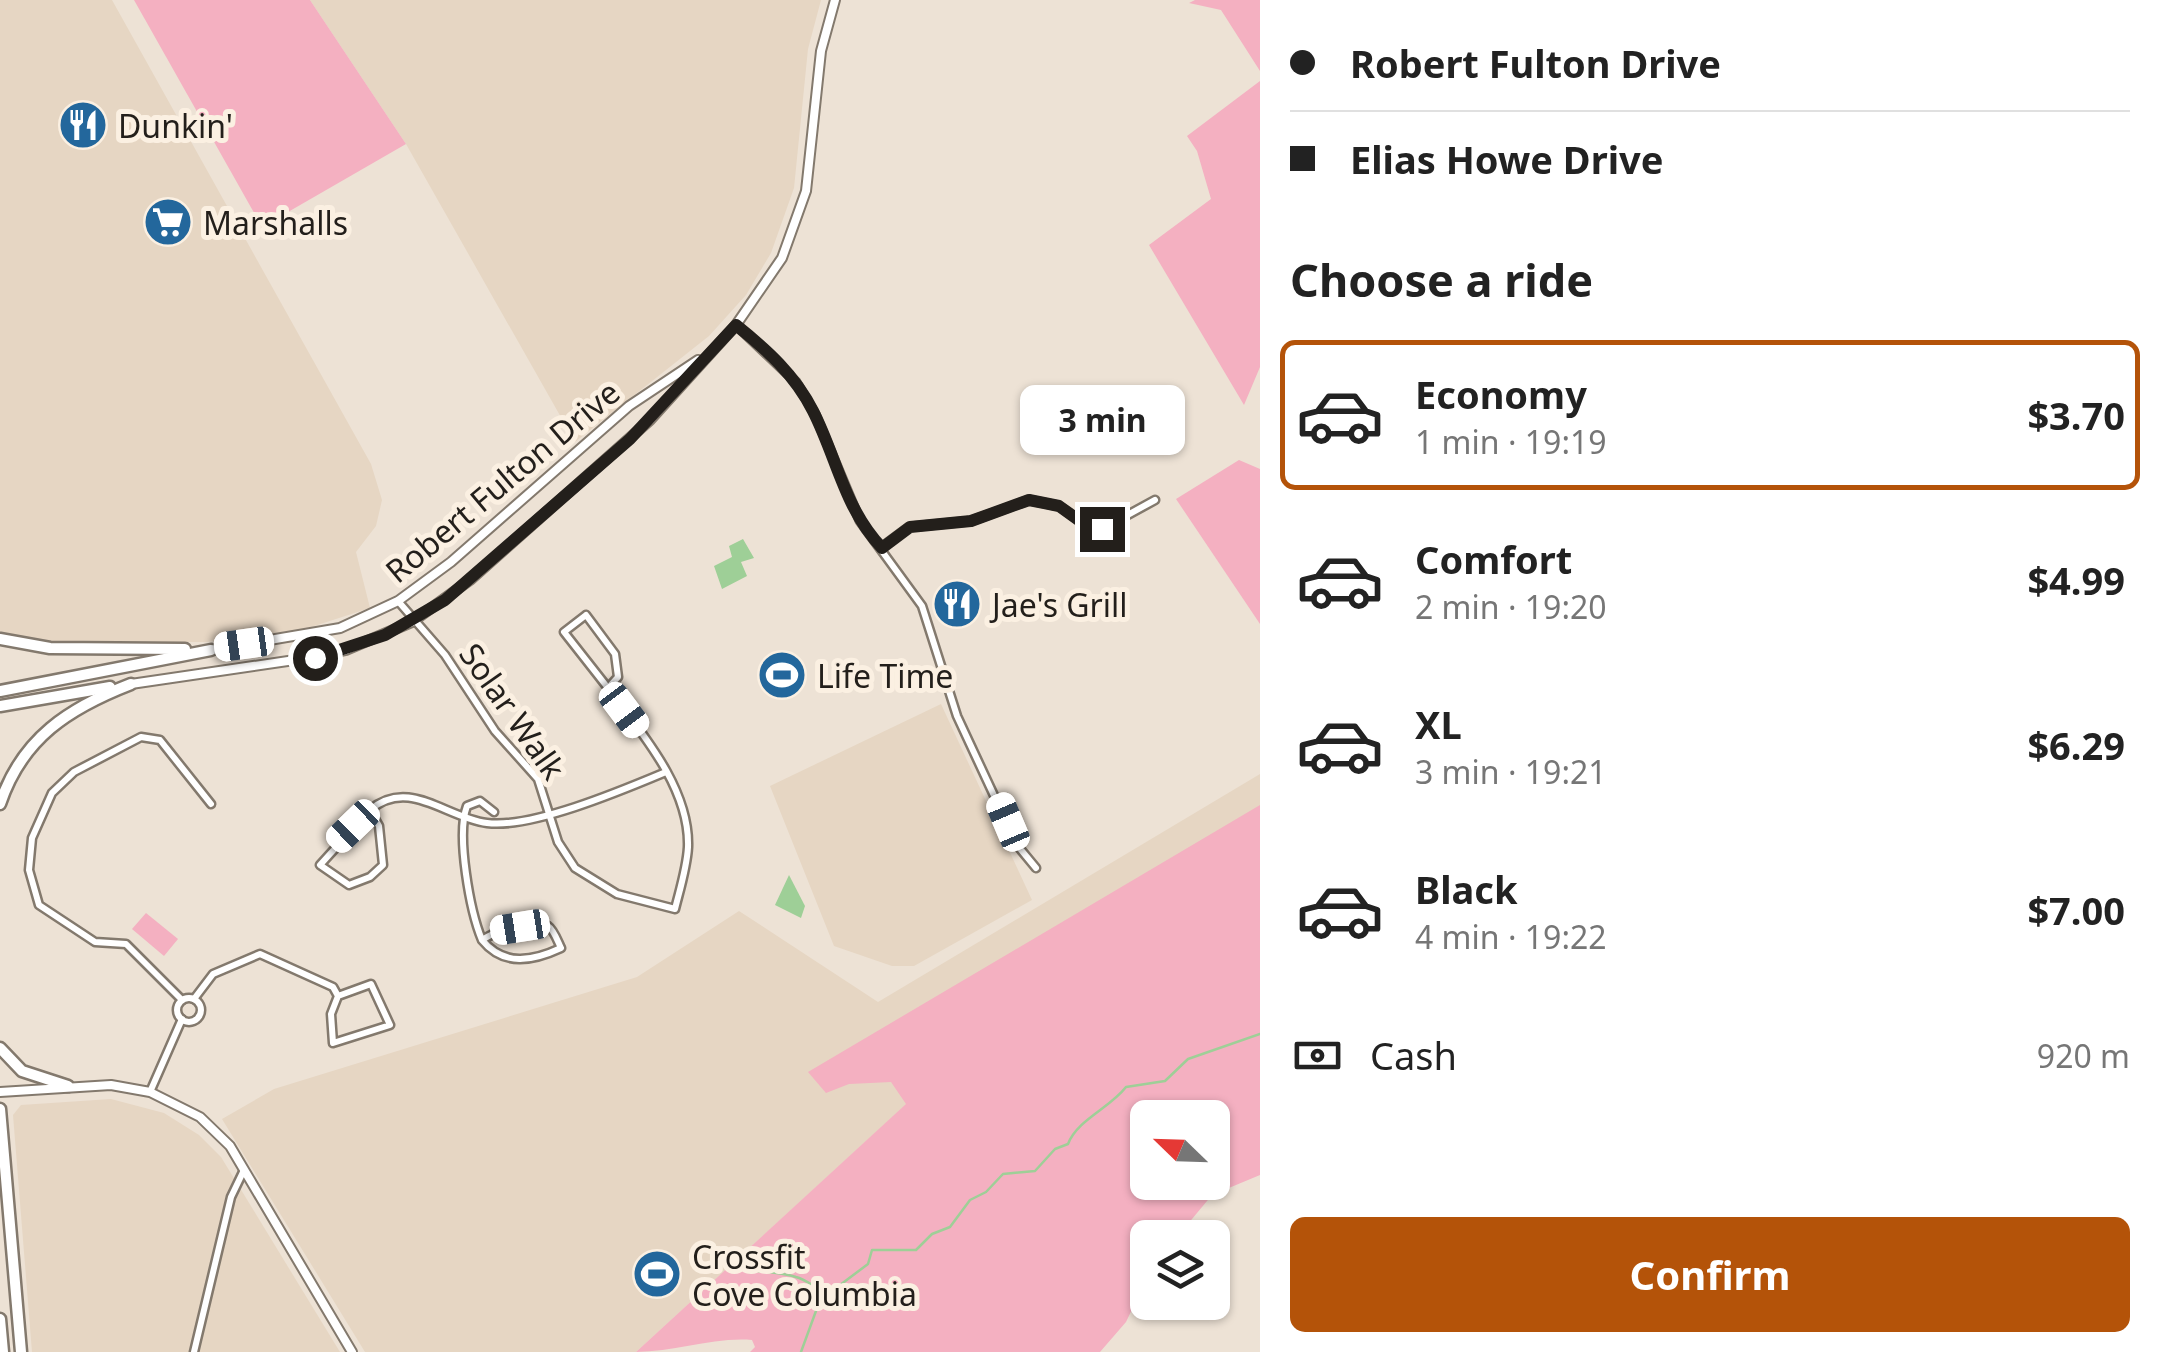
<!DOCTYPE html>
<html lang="en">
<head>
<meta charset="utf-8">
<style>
	:root { --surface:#fff; --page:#f2f2f2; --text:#222; --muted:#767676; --line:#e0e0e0; --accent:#b45309 }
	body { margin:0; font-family:"Noto Sans",sans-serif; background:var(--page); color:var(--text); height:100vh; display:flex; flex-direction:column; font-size:38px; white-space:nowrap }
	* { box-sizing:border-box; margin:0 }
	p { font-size:32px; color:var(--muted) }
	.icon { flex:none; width:55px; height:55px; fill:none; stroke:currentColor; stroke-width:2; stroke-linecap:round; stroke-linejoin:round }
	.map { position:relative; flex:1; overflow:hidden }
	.drawer { display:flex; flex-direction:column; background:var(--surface); width:900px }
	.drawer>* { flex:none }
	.top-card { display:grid; align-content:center; height:220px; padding:0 30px; background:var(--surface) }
	.needle { width:65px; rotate:293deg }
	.fabs { position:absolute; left:1130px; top:1100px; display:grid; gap:20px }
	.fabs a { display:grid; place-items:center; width:100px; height:100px; border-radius:15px; background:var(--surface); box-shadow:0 2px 8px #0004; font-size:50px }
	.end { position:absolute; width:45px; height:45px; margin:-22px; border:12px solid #231f1b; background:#fff; box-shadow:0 0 0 5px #fff }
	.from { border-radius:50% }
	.bubble { position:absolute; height:70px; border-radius:15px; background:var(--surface); box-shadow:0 2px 8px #0004; font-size:32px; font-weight:700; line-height:70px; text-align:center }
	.car { position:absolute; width:30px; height:60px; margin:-30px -15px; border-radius:12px; box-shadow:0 0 8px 2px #0007; background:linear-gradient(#fff 24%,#345 0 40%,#fff 0 76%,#345 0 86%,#fff 0) }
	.top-card b { display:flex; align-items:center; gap:35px; height:95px; font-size:38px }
	.top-card b+b { border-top:2px solid var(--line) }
	.top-card i { width:25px; height:25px; background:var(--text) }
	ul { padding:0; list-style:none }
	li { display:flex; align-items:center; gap:30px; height:150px; margin:0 20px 15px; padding:0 10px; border:5px solid transparent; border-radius:15px }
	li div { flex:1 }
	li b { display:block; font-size:38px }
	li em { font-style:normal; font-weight:700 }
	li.on { border-color:var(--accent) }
	li>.icon { width:90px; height:90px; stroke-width:1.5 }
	h2 { padding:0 30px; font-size:45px; line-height:120px }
	.pay { display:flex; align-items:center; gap:25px; height:110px; padding:0 30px; font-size:38px }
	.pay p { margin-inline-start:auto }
	.cta { display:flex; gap:20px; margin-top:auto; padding:20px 30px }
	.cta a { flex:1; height:115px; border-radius:15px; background:var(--accent); color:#fff; font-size:40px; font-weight:700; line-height:115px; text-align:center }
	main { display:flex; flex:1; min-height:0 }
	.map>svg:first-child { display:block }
</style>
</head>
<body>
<main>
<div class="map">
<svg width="1260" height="1352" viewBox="0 0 1260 1352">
	<rect width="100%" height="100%" fill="#ede2d5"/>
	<!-- built -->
	<g fill="#e6d6c3">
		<path d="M 0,0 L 112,0 L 371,464 L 382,500 L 376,526 L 356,552 L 370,608 L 305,629 L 207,642 L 50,642 L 0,632 Z"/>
		<path d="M 310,0 L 821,0 L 808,49 L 794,188 L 771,253 L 746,295 L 709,336 L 575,442 L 406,144 Z"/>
		<path d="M 941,704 L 1032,900 L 914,966 L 892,966 L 834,946 L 770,786 Z"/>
		<path d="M 1260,774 L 1260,811 L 959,1056 L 636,1352 L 365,1352 L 222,1119 L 274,1089 L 637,977 L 739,911 L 878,1002 Z"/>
		<path d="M 111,1099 L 164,1113 L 199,1135 L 221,1157 L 340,1352 L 32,1352 L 13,1115 L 21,1105 Z"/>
	</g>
	<!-- green -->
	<g fill="#f4b0c1" fill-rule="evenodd">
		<path d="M 134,0 L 310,0 L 406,144 L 262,227 Z"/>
		<path d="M 1195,0 L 1260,0 L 1260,71 L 1221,10 L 1189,3 Z"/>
		<path d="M 1260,81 L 1260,367 L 1244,405 L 1149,245 L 1211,199 L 1197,151 L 1187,136 Z"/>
		<path d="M 1239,460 L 1260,469 L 1260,624 L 1176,499 Z"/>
		<path d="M 1260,805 L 1260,1175 L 1212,1195 L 1177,1237 L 1148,1238 L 1147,1278 L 1126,1322 L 1100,1352 L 750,1352 L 755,1347 L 752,1340 C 713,1337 675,1352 636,1352 L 906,1104 L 891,1082 L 849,1084 L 826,1093 L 808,1072 ZM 1148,1118 L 1212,1118 L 1212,1182 L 1148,1182 Z"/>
		<path d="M 146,913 L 178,939 L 164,956 L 132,929 Z"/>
	</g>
	<!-- water -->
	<g fill="#9ecf97">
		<path d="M 743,539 L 754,558 L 741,562 L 747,576 L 722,589 L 714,566 L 732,557 L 729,546 Z"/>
		<path d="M 789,875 L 805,906 L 801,918 L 775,905 Z"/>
	</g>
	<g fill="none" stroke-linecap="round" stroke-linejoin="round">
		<!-- stream -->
		<g stroke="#9ecf97" stroke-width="2.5">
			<path d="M 731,1267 C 754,1273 774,1270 796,1277 C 807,1280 815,1288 826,1292"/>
			<path d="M 801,1352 L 820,1300 L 868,1264 L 872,1250 L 916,1250 L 932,1234 L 950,1227 L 970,1200 L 986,1192 L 1003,1174 L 1035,1171 L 1055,1149 L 1068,1144 C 1077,1120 1110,1108 1126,1087 L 1165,1081 L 1188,1059 L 1260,1034"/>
		</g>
		<!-- minor casing -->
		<g stroke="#83796d" stroke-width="11">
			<g id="minor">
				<path d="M 736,325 L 796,382 L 815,414 L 860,521 L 922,606 L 957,716 L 1017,845 L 1036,868"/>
				<path d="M 882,547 L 909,527 L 971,521 L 1029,500 L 1059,506 L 1084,524 L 1102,529 L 1155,500"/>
				<path d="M 398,601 L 445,655 L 495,731 L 538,779 L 558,842 L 575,868 L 617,894 L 675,909 C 680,889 687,867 688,847 C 690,788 641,732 608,688 L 618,677 L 615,654 L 586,615 L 564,632 L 608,688"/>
				<path d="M 370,810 L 320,865 L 349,885 L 370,877 L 383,865 L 379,826 L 370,810 C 409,777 446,818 487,823 C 531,829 623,790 666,772"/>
				<path d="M 482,940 C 504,967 533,961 561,948 C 558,942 554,930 548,926 C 533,915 495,932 482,940 C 470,911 456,835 467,806 L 480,801 L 494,812"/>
				<circle cx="189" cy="1010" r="12"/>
				<path d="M 194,999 L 213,974 L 260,954 L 333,987 L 338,996 L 331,1014 L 333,1043 L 390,1025 L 371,984 L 338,996"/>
				<path d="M 182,1000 L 126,944 L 95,942 L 39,905 L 29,870 L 32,838 L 52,793 L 74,772 L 141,737 L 160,740 L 211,804"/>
				<path d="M 150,1092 L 182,1019"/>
				<path d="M 194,1352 L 231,1197 L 244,1170"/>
			</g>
		</g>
		<!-- tertiary casing -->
		<g stroke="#83796d" stroke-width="12">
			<g id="tertiary">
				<path d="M 211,650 L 340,628 L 398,601 L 451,562 L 629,406 L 698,360"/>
				<path d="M 131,684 L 315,657 L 346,650 L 412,622 L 470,580 L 650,420 L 736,325 L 782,258 L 806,191 L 821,51 L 835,0"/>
				<path d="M 0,1092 L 111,1085 L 150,1092 L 200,1117 L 230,1146 L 352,1352"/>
			</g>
		</g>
		<!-- primary casing -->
		<g stroke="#83796d" stroke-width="15">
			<g id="primary">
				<path d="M 0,639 L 50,648 L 185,649"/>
				<path d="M 0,691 L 211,650"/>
				<path d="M 0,706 L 110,687"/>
				<path d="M 0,804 C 22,738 69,708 131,684"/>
				<path d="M 0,1048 L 22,1071 L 68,1086"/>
				<path d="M 0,1109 L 21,1352"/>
				<path d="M 0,1319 L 3,1352"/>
			</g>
		</g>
		<!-- minor -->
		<use href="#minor" stroke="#fff" stroke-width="6"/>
		<!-- tertiary -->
		<use href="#tertiary" stroke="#fff" stroke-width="8"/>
		<!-- primary -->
		<use href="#primary" stroke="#fff" stroke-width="10"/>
	</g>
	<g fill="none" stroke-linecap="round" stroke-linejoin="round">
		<!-- route -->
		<path stroke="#231f1b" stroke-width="12" d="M 315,658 L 385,635 L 445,600 L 630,439 L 736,325 C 767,350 795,375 813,411 C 837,458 844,508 882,548 L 910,527 L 971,521 L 1029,500 L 1059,506 L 1084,524 L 1102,529"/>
	</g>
	<!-- icons -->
	<defs>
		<g id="restaurant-disc" transform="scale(2.5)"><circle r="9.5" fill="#23679c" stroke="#fbf0e2"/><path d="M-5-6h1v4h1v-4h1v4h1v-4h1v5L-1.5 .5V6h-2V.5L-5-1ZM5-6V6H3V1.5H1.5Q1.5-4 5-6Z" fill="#fff"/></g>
		<g id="supermarket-disc" transform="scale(2.5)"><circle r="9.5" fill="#23679c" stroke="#fbf0e2"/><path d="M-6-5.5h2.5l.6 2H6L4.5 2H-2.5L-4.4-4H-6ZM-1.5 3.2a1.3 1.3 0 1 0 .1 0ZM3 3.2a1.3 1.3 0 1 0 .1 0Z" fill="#fff"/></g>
		<g id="stadium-disc" transform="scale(2.5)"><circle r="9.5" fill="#23679c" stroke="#fbf0e2"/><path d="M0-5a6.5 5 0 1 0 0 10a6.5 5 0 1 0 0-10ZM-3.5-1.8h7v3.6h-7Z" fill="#fff"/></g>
	</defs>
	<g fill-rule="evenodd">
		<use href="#restaurant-disc" x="83" y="125"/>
		<use href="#supermarket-disc" x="168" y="222"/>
		<use href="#restaurant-disc" x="957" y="604"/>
		<use href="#stadium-disc" x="782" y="675"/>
		<use href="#stadium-disc" x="657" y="1274"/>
	</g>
	<g text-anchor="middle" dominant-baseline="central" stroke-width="10" stroke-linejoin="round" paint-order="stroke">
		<!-- poi labels -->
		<g font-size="32" fill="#231f1b" stroke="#fbf0e2" text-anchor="start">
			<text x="118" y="125">Dunkin'</text>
			<text x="203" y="222">Marshalls</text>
			<text x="992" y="604">Jae's Grill</text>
			<text x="817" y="675">Life Time</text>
			<text x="692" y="1256">Crossfit<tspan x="692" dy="37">Cove Columbia</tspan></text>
		</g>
		<!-- street labels -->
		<g font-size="32" fill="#231f1b" stroke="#fbf0e2">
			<text transform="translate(502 481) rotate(-40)">Robert Fulton Drive</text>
			<text transform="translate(513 711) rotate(55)">Solar Walk</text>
		</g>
	</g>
</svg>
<div class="fabs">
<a><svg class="needle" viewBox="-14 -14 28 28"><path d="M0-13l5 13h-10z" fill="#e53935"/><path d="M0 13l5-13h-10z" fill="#767676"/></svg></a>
<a><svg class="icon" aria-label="layers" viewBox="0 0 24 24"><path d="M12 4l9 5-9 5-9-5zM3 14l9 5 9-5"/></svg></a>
</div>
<i class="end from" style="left:315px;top:658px"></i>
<i class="end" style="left:1102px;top:529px"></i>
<div class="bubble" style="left:1020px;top:385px;width:165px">3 min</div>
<i class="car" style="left:244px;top:644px;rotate:262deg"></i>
<i class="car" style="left:624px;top:710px;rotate:143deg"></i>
<i class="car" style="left:1008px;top:822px;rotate:337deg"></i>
<i class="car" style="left:353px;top:826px;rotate:226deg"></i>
<i class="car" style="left:520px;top:927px;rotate:261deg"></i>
</div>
<section class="drawer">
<div class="top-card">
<b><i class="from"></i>Robert Fulton Drive</b>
<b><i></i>Elias Howe Drive</b>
</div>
<h2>Choose a ride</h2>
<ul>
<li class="on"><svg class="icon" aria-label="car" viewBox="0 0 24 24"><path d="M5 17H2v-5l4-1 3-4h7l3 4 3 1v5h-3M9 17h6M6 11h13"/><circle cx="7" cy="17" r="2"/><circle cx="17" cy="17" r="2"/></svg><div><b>Economy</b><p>1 min · 19:19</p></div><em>$3.70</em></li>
<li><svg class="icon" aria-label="car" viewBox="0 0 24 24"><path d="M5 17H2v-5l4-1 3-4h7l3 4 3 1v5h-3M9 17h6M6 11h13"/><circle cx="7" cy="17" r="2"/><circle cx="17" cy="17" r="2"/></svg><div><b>Comfort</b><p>2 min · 19:20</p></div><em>$4.99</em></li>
<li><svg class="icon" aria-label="car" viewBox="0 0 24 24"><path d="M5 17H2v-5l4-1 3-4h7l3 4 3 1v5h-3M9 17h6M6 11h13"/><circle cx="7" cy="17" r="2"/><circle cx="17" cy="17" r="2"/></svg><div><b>XL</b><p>3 min · 19:21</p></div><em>$6.29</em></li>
<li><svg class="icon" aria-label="car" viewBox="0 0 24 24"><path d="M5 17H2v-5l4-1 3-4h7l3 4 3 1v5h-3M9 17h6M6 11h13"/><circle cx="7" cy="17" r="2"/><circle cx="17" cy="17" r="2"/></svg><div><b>Black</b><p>4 min · 19:22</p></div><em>$7.00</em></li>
</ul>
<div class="pay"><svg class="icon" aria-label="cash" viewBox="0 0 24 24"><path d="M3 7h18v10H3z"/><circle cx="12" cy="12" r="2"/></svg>Cash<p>920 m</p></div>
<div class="cta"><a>Confirm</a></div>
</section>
</main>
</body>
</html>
